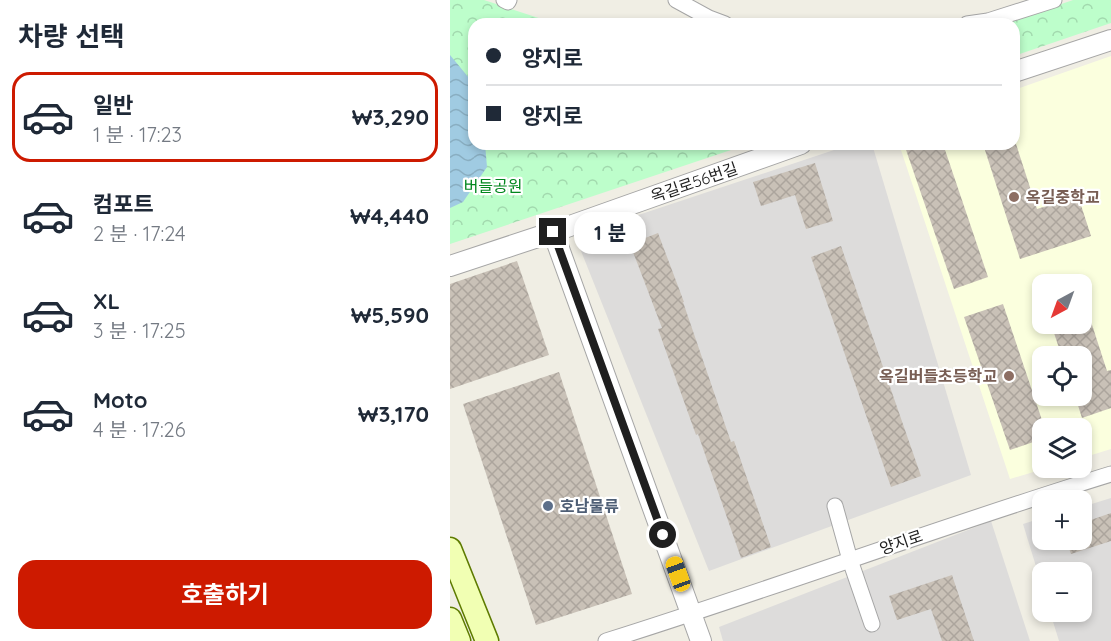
<!DOCTYPE html>
<html lang="ko">
<head>
<meta charset="utf-8">
<style>
	:root { --surface:#fff; --page:#f6f6f7; --text:#1f2937; --muted:#747a83; --line:#e0e1e3; --accent:#cd1a00 }
	body { margin:0; font-family:Quicksand,"Noto Sans KR",sans-serif; background:var(--page); color:var(--text); height:100vh; display:flex; flex-direction:column; font-size:22px; white-space:nowrap }
	* { box-sizing:border-box; margin:0 }
	p { font-size:20px; color:var(--muted) }
	.icon { flex:none; width:33px; height:33px; fill:none; stroke:currentColor; stroke-width:2; stroke-linecap:round; stroke-linejoin:round }
	.map { position:relative; flex:1; overflow:hidden }
	.side { display:flex; flex-direction:column; background:var(--surface); width:450px }
	.side>* { flex:none }
	.top-card { position:absolute; left:18px; top:18px; width:552px; height:132px; border-radius:18px; box-shadow:0 3px 9px #0003; display:grid; align-content:center; height:132px; padding:0 18px; background:var(--surface) }
	.needle { width:39px; rotate:221deg }
	.tools { position:absolute; left:582px; top:274px; display:grid; gap:12px }
	.tools a { display:grid; place-items:center; width:60px; height:60px; border-radius:12px; background:var(--surface); box-shadow:0 3px 9px #0003; font-size:30px }
	.end { position:absolute; width:27px; height:27px; margin:-14px; border:8px solid #1f1f1f; background:#fff; box-shadow:0 0 0 3px #fff }
	.from { border-radius:50% }
	.bubble { position:absolute; height:42px; border-radius:18px; background:var(--surface); box-shadow:0 3px 9px #0003; font-size:20px; font-weight:700; line-height:42px; text-align:center }
	.car { position:absolute; width:18px; height:36px; margin:-18px -9px; border-radius:8px; box-shadow:0 0 4px 2px #0007; background:linear-gradient(#f5c518 24%,#345 0 40%,#f5c518 0 76%,#345 0 86%,#f5c518 0) }
	.top-card b { display:flex; align-items:center; gap:21px; height:57px; font-size:22px }
	.top-card b+b { border-top:2px solid var(--line) }
	.top-card i { width:15px; height:15px; background:var(--text) }
	ul { padding:0; list-style:none }
	li { display:flex; align-items:center; gap:18px; height:90px; margin:0 12px 9px; padding:0 6px; border:3px solid transparent; border-radius:18px }
	li div { flex:1 }
	li b { display:block; font-size:22px }
	li em { font-style:normal; font-weight:700 }
	li.current { border-color:var(--accent) }
	li>.icon { width:54px; height:54px; stroke-width:1.5 }
	h2 { padding:0 18px; font-size:27px; line-height:72px }
	.button { display:flex; gap:12px; margin-top:auto; padding:12px 18px }
	.button a { flex:1; height:69px; border-radius:18px; background:var(--accent); color:#fff; font-size:24px; font-weight:700; line-height:69px; text-align:center }
	main { display:flex; flex:1; min-height:0 }
	.map>svg:first-child { display:block }
</style>
</head>
<body>
<main>
<section class="side">
<h2>차량 선택</h2>
<ul>
<li class="current"><svg class="icon" aria-label="car" viewBox="0 0 24 24"><path d="M5 17H2v-5l4-1 3-4h7l3 4 3 1v5h-3M9 17h6M6 11h13"/><circle cx="7" cy="17" r="2"/><circle cx="17" cy="17" r="2"/></svg><div><b>일반</b><p>1 분 · 17:23</p></div><em>₩3,290</em></li>
<li><svg class="icon" aria-label="car" viewBox="0 0 24 24"><path d="M5 17H2v-5l4-1 3-4h7l3 4 3 1v5h-3M9 17h6M6 11h13"/><circle cx="7" cy="17" r="2"/><circle cx="17" cy="17" r="2"/></svg><div><b>컴포트</b><p>2 분 · 17:24</p></div><em>₩4,440</em></li>
<li><svg class="icon" aria-label="car" viewBox="0 0 24 24"><path d="M5 17H2v-5l4-1 3-4h7l3 4 3 1v5h-3M9 17h6M6 11h13"/><circle cx="7" cy="17" r="2"/><circle cx="17" cy="17" r="2"/></svg><div><b>XL</b><p>3 분 · 17:25</p></div><em>₩5,590</em></li>
<li><svg class="icon" aria-label="car" viewBox="0 0 24 24"><path d="M5 17H2v-5l4-1 3-4h7l3 4 3 1v5h-3M9 17h6M6 11h13"/><circle cx="7" cy="17" r="2"/><circle cx="17" cy="17" r="2"/></svg><div><b>Moto</b><p>4 분 · 17:26</p></div><em>₩3,170</em></li>
</ul>
<div class="button"><a>호출하기</a></div>
</section>
<div class="map">
<svg width="661" height="641" viewBox="0 0 661 641">
	<defs>
		<pattern id="park-crowns" width="20" height="18" patternUnits="userSpaceOnUse" patternTransform="scale(1.5)"><rect width="20" height="18" fill="#bdfecb"/><path d="M2 6a3 3 0 1 1 6 0M12 15a3 3 0 1 1 6 0" fill="none" stroke="#a2d9ae"/></pattern>
		<pattern id="water-waves" width="16" height="10" patternUnits="userSpaceOnUse" patternTransform="scale(1.5)"><rect width="16" height="10" fill="#a0cbe2"/><path d="M0 5q4-4 8 0t8 0" fill="none" stroke="#89aec1"/></pattern>
		<pattern id="building-cross-hatch" width="8" height="8" patternUnits="userSpaceOnUse" patternTransform="scale(1.5)"><rect width="8" height="8" fill="#c9c1b7"/><path d="M0 0l8 8M0 8l8-8" fill="none" stroke="#aca59d"/></pattern>
	</defs>
	<rect width="100%" height="100%" fill="#f0eee4"/>
	<!-- residential -->
	<g fill="#dddcdb">
		<path d="M 402,144 L 422,144 L 521,475 L 259,571 L 125,236 Z"/>
		<path d="M 661,498 L 661,641 L 609,641 L 600,612 L 632,612 L 632,573 L 592,573 L 592,586 L 573,524 L 592,518 L 592,540 L 632,540 L 632,507 Z"/>
		<path d="M 541,521 L 580,641 L 273,641 L 269,627 Z"/>
	</g>
	<!-- education -->
	<path fill="#fbffde" fill-rule="evenodd" d="M 661,56 L 661,449 L 632,458 L 632,429 L 592,429 L 592,468 L 597,468 L 560,479 L 449,144 L 564,144 L 564,90 ZM 592,285 L 632,285 L 632,324 L 592,324 ZM 592,357 L 632,357 L 632,396 L 592,396 Z"/>
	<!-- park -->
	<g fill="url(#park-crowns)">
		<path d="M 0,0 L 34,0 L 107,24 L 24,24 L 24,144 L 299,144 L 0,244 Z"/>
		<path d="M 623,0 L 661,0 L 661,23 L 564,56 L 564,24 L 554,24 Z"/>
	</g>
	<!-- water -->
	<path fill="url(#water-waves)" d="M 0,55 L 19,78 L 24,95 L 24,144 L 35,144 L 37,167 L 13,202 L 0,208 Z"/>
	<!-- building -->
	<g fill="url(#building-cross-hatch)">
		<path d="M 454,144 L 493,144 L 538,277 L 504,289 Z"/>
		<path d="M 533,144 L 566,144 L 587,209 L 628,196 L 641,236 L 570,259 Z"/>
		<path d="M 365,163 L 383,221 L 356,229 L 345,195 L 311,206 L 303,182 Z"/>
		<path d="M 208,233 L 234,302 L 233,302 L 281,442 L 284,441 L 321,547 L 291,558 L 248,434 L 246,435 L 208,329 L 212,328 L 180,244 Z"/>
		<path d="M 391,246 L 471,476 L 441,487 L 361,257 Z"/>
		<path d="M 67,261 L 99,355 L 0,389 L 0,284 Z"/>
		<path d="M 632,300 L 634,300 L 657,371 L 661,370 L 661,408 L 632,418 L 625,396 L 632,396 L 632,357 L 612,357 L 601,324 L 632,324 Z"/>
		<path d="M 553,304 L 595,429 L 592,429 L 592,439 L 560,450 L 514,317 Z"/>
		<path d="M 109,372 L 182,594 L 86,625 L 13,404 Z"/>
		<path d="M 661,513 L 661,541 L 621,554 L 616,540 L 632,540 L 632,523 Z"/>
		<path d="M 502,575 L 524,641 L 492,641 L 481,609 L 447,620 L 439,596 Z"/>
	</g>
	<g fill="none" stroke-linecap="round" stroke-linejoin="round">
		<!-- minor casing -->
		<g stroke="#a6a6a6" stroke-width="17">
			<g id="minor">
				<path d="M 54,0 L 58,2 L 59,0"/>
				<path d="M 226,0 L 259,18 L 275,24"/>
				<path d="M 517,24 L 538,21 L 604,0"/>
				<path d="M 385,506 L 400,560 L 422,624"/>
				<path d="M 156,641 C 325,588 492,526 661,474"/>
			</g>
		</g>
		<!-- tertiary casing -->
		<g stroke="#a6a6a6" stroke-width="22">
			<g id="tertiary">
				<path d="M 564,72 L 661,40"/>
				<path d="M 103,232 L 251,641"/>
				<path d="M 0,266 L 103,232 L 351,144"/>
			</g>
		</g>
		<!-- secondary casing -->
		<g stroke="#5e7b00" stroke-width="25">
			<g id="secondary">
				<path d="M 0,549 L 37,641"/>
				<path d="M 0,619 L 9,641"/>
			</g>
		</g>
		<!-- minor -->
		<use href="#minor" stroke="#fff" stroke-width="15"/>
		<!-- tertiary -->
		<use href="#tertiary" stroke="#fff" stroke-width="20"/>
		<!-- secondary -->
		<use href="#secondary" stroke="#f1ffb3" stroke-width="22"/>
	</g>
	<g fill="none" stroke-linecap="round" stroke-linejoin="round">
		<!-- route -->
		<path stroke="#1f1f1f" stroke-width="8" d="M 103,232 L 213,535"/>
	</g>
	<!-- markers -->
	<g fill="#8d6e63" stroke="#fff" stroke-width="2">
		<circle cx="564" cy="197" r="6"/>
		<circle cx="559" cy="376" r="6"/>
	</g>
	<circle fill="#5c6f8a" stroke="#fff" stroke-width="2" cx="98" cy="506" r="6"/>
	<g text-anchor="middle" dominant-baseline="central" stroke-width="4.5" stroke-linejoin="round" paint-order="stroke">
		<!-- street labels -->
		<g font-size="16" fill="#1f1f1f" stroke="#fff">
			<text transform="translate(244 182) rotate(-19)">옥길로56번길</text>
			<text transform="translate(451 542) rotate(-19)">양지로</text>
		</g>
		<!-- park labels -->
		<g font-size="16" fill="#02871e" stroke="#fff">
			<text x="43" y="186">버들공원</text>
		</g>
		<!-- education labels -->
		<g font-size="16" font-weight="bold" fill="#785e54" stroke="#fff" text-anchor="start">
			<text x="576" y="197">옥길중학교</text>
			<text x="547" y="376" text-anchor="end">옥길버들초등학교</text>
		</g>
		<!-- service labels -->
		<g font-size="16" font-weight="bold" fill="#4e5e75" stroke="#fff" text-anchor="start">
			<text x="110" y="506">호남물류</text>
		</g>
	</g>
</svg>
<div class="tools">
<a><svg class="needle" viewBox="-14 -14 28 28"><path d="M0-13l5 13h-10z" fill="#e53935"/><path d="M0 13l5-13h-10z" fill="#747a83"/></svg></a>
<a><svg class="icon" aria-label="locate" viewBox="0 0 24 24"><circle cx="12" cy="12" r="6"/><path d="M12 2v4M12 18v4M2 12h4M18 12h4"/></svg></a>
<a><svg class="icon" aria-label="layers" viewBox="0 0 24 24"><path d="M12 4l9 5-9 5-9-5zM3 14l9 5 9-5"/></svg></a>
<a>+</a>
<a>−</a>
</div>
<i class="end from" style="left:213px;top:535px"></i>
<i class="end" style="left:103px;top:232px"></i>
<div class="bubble" style="left:124px;top:212px;width:72px">1 분</div>
<i class="car" style="left:228px;top:574px;rotate:340deg"></i>
<div class="top-card">
<b><i class="from"></i>양지로</b>
<b><i></i>양지로</b>
</div>
</div>
</main>
</body>
</html>
